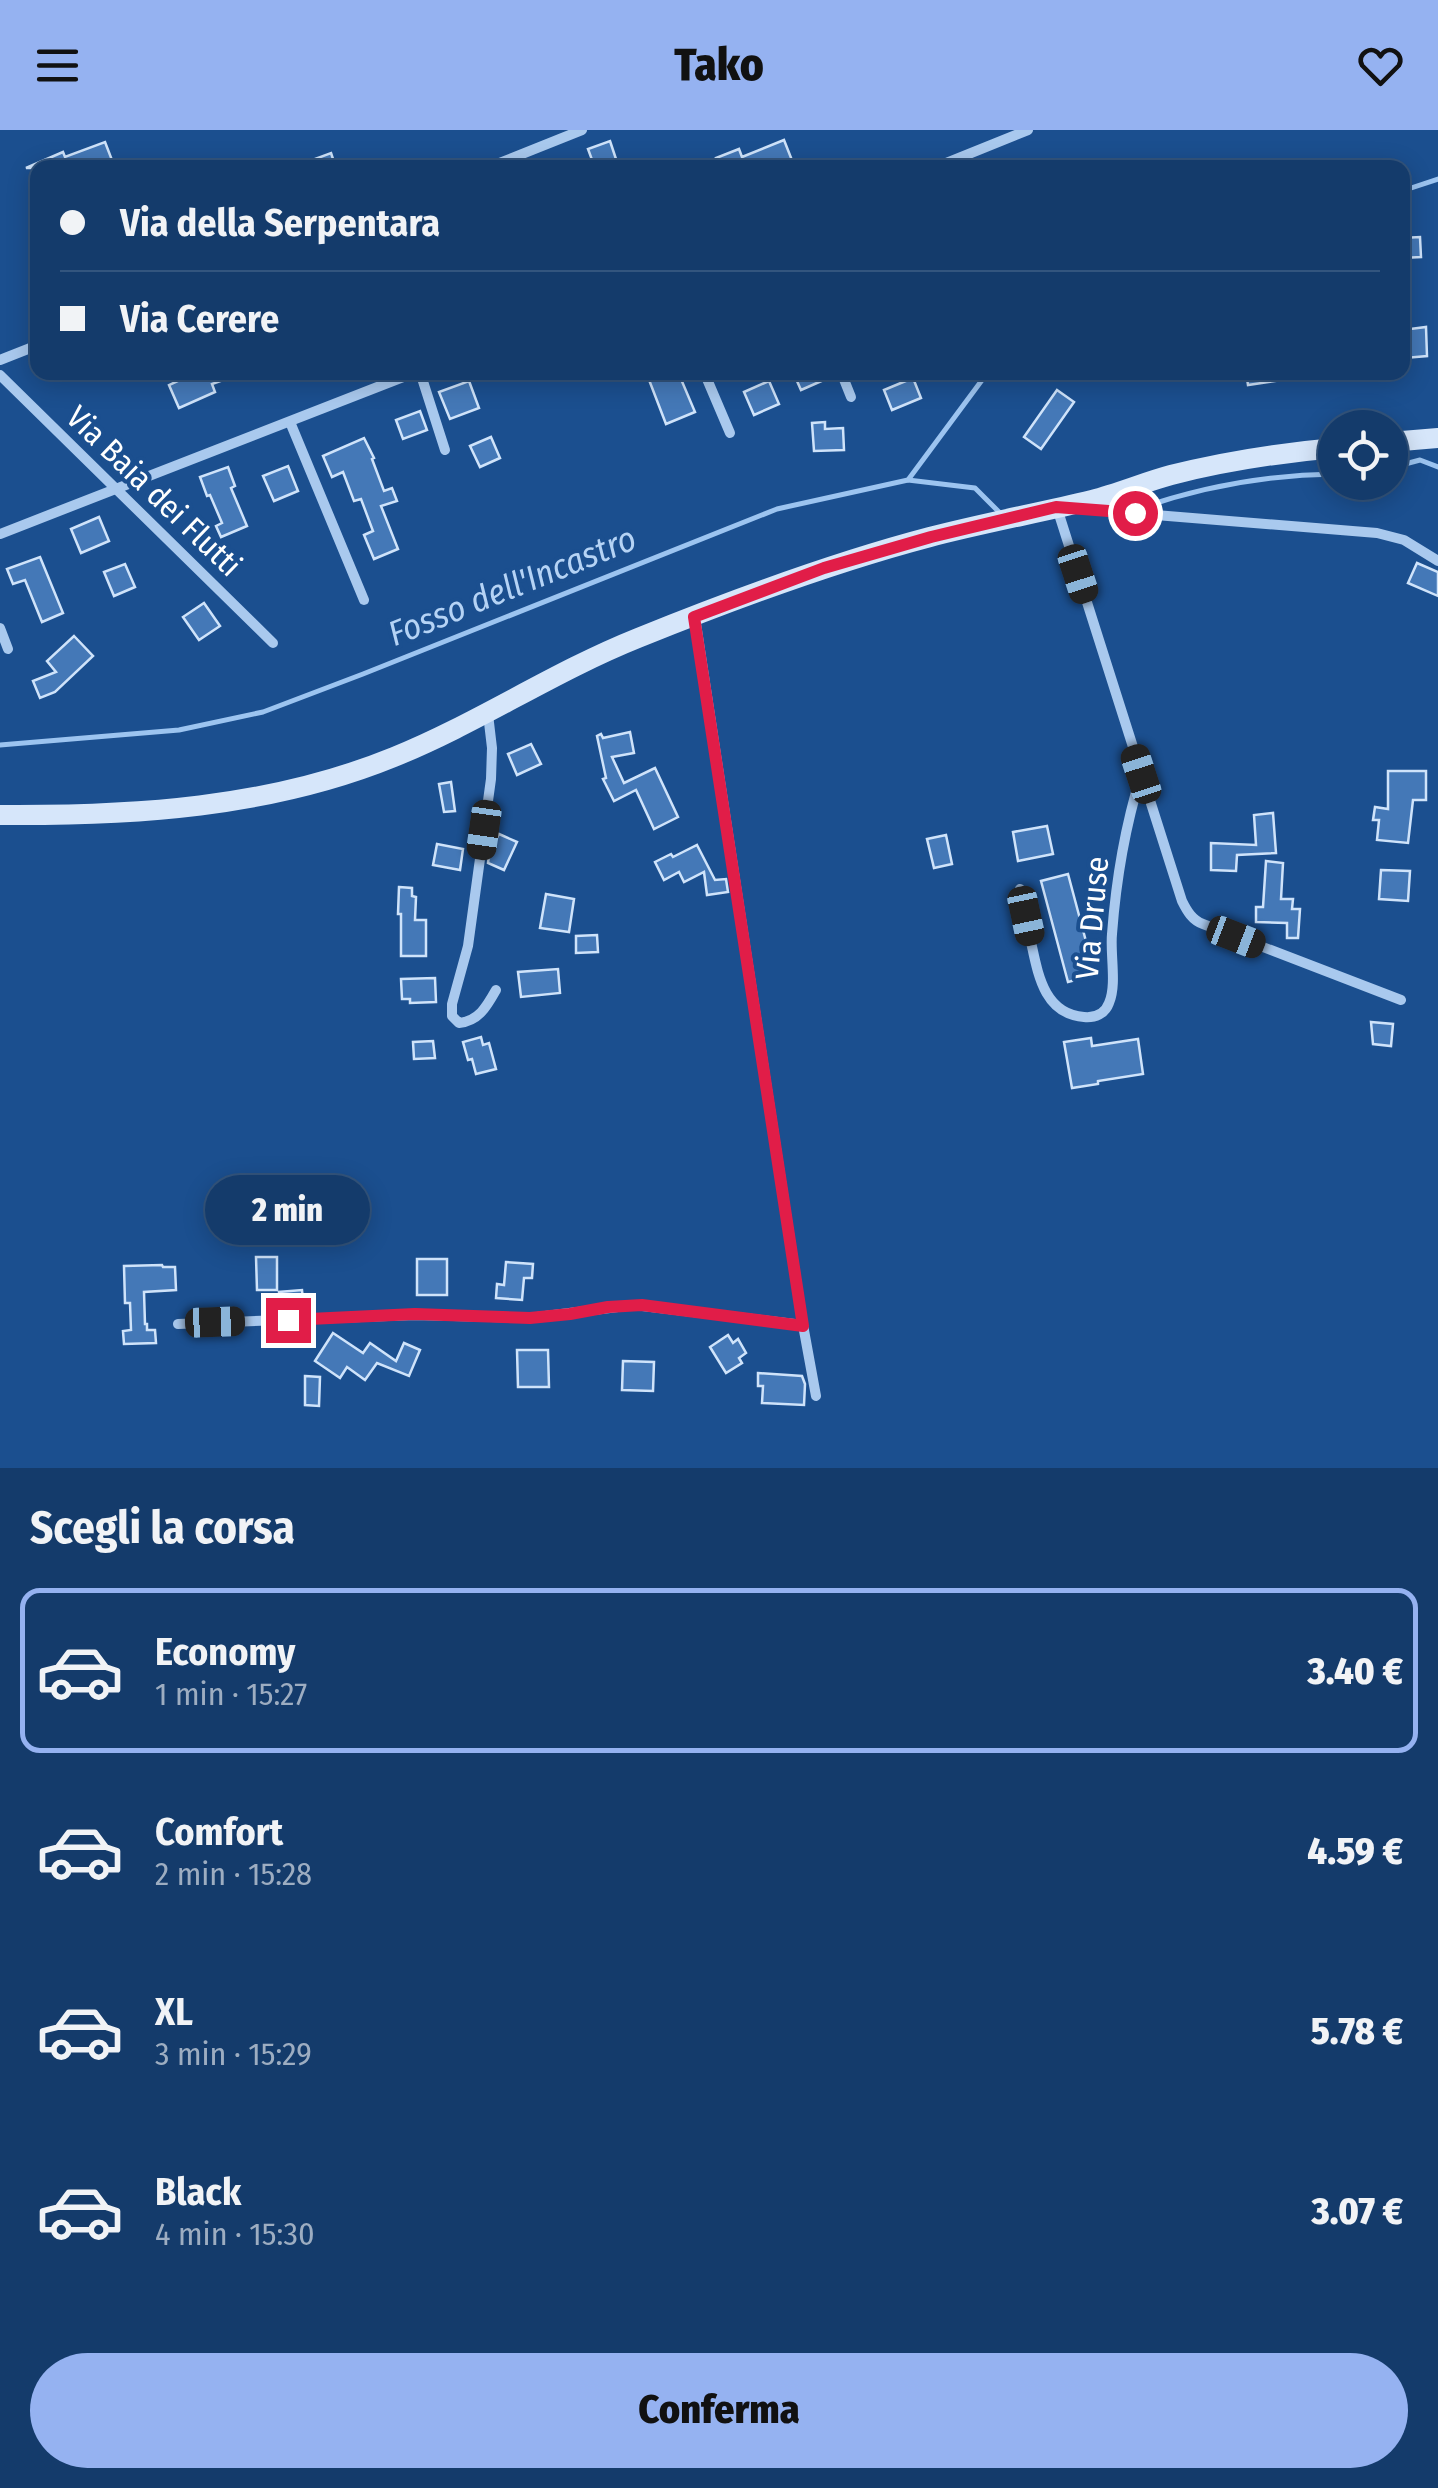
<!DOCTYPE html>
<html lang="it">
<head>
<meta charset="utf-8">
<style>
	:root { --surface:#143b6b; --page:#1d4271; --text:#f1f3f6; --muted:#9dadc1; --line:#33557e; --accent:#95b2f1 }
	body { margin:0; font-family:"Fira Sans Condensed",sans-serif; background:var(--page); color:var(--text); height:100vh; display:flex; flex-direction:column; font-size:38px; white-space:nowrap }
	* { box-sizing:border-box; margin:0 }
	p { font-size:32px; color:var(--muted) }
	.icon { flex:none; width:55px; height:55px; fill:none; stroke:currentColor; stroke-width:2; stroke-linecap:round; stroke-linejoin:round }
	.map { position:relative; height:1338px; overflow:hidden }
	.sheet { display:flex; flex-direction:column; background:var(--surface); flex:1 }
	.sheet>* { flex:none }
	.guide { position:absolute; left:30px; top:30px; width:1380px; height:220px; border-radius:20px; box-shadow:0 5px 25px #0003,0 0 0 2px var(--line); display:grid; align-content:center; height:220px; padding:0 30px; background:var(--surface) }
	.tools { position:absolute; left:1318px; top:280px; display:grid; gap:20px }
	.tools a { display:grid; place-items:center; width:90px; height:90px; border-radius:50%; background:var(--surface); box-shadow:0 5px 25px #0003,0 0 0 2px var(--line); font-size:50px }
	.end { position:absolute; width:45px; height:45px; margin:-22px; border:12px solid #e11d48; background:#fff; box-shadow:0 0 0 5px #fff }
	.from { border-radius:50% }
	.bubble { position:absolute; height:70px; border-radius:35px; background:var(--surface); box-shadow:0 5px 25px #0003,0 0 0 2px var(--line); font-size:32px; font-weight:800; line-height:70px; text-align:center }
	.car { position:absolute; width:30px; height:60px; margin:-30px -15px; border-radius:12px; box-shadow:0 0 8px 2px #0007; background:linear-gradient(#222 24%,#8ab4d8 0 40%,#222 0 76%,#8ab4d8 0 86%,#222 0) }
	.guide b { display:flex; align-items:center; gap:35px; height:95px; font-size:38px }
	.guide b+b { border-top:2px solid var(--line) }
	.guide i { width:25px; height:25px; background:var(--text) }
	ul { padding:0; list-style:none }
	li { display:flex; align-items:center; gap:30px; height:165px; margin:0 20px 15px; padding:0 10px; border:5px solid transparent; border-radius:20px }
	li div { flex:1 }
	li b { display:block; font-size:38px }
	li em { font-style:normal; font-weight:800 }
	li.selected { border-color:var(--accent) }
	li>.icon { width:90px; height:90px; stroke-width:1.5 }
	h2 { padding:0 30px; font-size:45px; line-height:120px }
	.button { display:flex; gap:20px; margin-top:auto; padding:20px 30px }
	.button a { flex:1; height:115px; border-radius:60px; background:var(--accent); color:#111; font-size:40px; font-weight:800; line-height:115px; text-align:center }
	header { display:flex; justify-content:space-between; align-items:center; height:130px; padding:0 30px; background:var(--accent); color:#111; font-size:45px; font-weight:800 }
	.map>svg:first-child { display:block }
</style>
</head>
<body>
<header><svg class="icon" aria-label="menu" viewBox="0 0 24 24"><path d="M4 6h16M4 12h16M4 18h16"/></svg>Tako<svg class="icon" aria-label="heart" viewBox="0 0 24 24"><path d="M12 20l-8-8c-3-5 5-10 8-4 3-6 11-1 8 4z"/></svg></header>
<div class="map">
<svg width="1438" height="1338" viewBox="0 0 1438 1338">
	<rect width="100%" height="100%" fill="#1b4f8f"/>
	<g fill="none" stroke-linecap="round" stroke-linejoin="round">
		<!-- stream -->
		<g stroke="#9cc4f0" stroke-width="5">
			<path d="M 1402,61 L 1438,49"/>
			<path d="M 1390,338 L 1420,330 L 1438,337"/>
			<path d="M 908,350 L 975,358 L 1000,383"/>
			<path d="M 1138,379 C 1201,357 1268,345 1335,344"/>
			<path d="M 0,615 L 179,600 L 263,582 L 363,544 L 777,379 L 908,350 L 988,242"/>
		</g>
	</g>
	<!-- building -->
	<g fill="#4478b7" stroke="#cfe3fa" stroke-width="2.5">
		<path d="M 784,10 L 795,38 L 717,38 L 719,36 L 716,28 L 739,19 L 742,27 Z"/>
		<path d="M 610,11 L 619,38 L 595,38 L 588,19 Z"/>
		<path d="M 105,12 L 115,38 L 26,38 L 63,22 L 65,27 Z"/>
		<path d="M 331,23 L 336,38 L 297,38 L 296,36 Z"/>
		<path d="M 1420,107 L 1421,127 L 1402,128 L 1402,108 Z"/>
		<path d="M 1426,197 L 1427,226 L 1405,228 L 1402,200 Z"/>
		<path d="M 197,242 L 239,242 L 240,244 L 212,254 L 215,262 L 179,278 L 169,255 Z"/>
		<path d="M 646,242 L 678,242 L 695,282 L 666,294 Z"/>
		<path d="M 793,242 L 832,242 L 833,246 L 801,260 Z"/>
		<path d="M 1246,242 L 1281,242 L 1282,250 L 1248,255 Z"/>
		<path d="M 913,248 L 921,268 L 892,280 L 884,260 Z"/>
		<path d="M 469,251 L 479,278 L 450,289 L 439,262 Z"/>
		<path d="M 769,251 L 779,274 L 754,285 L 744,262 Z"/>
		<path d="M 1057,260 L 1074,272 L 1041,319 L 1024,307 Z"/>
		<path d="M 420,281 L 427,300 L 403,309 L 396,290 Z"/>
		<path d="M 825,292 L 825,299 L 843,298 L 844,320 L 814,321 L 812,293 Z"/>
		<path d="M 491,307 L 500,328 L 480,337 L 470,316 Z"/>
		<path d="M 364,308 L 374,328 L 372,329 L 384,361 L 392,358 L 397,371 L 381,376 L 398,419 L 374,429 L 364,405 L 373,401 L 361,369 L 354,371 L 343,342 L 332,347 L 323,326 Z"/>
		<path d="M 288,336 L 298,361 L 274,371 L 263,346 Z"/>
		<path d="M 228,337 L 235,356 L 231,358 L 247,396 L 221,407 L 216,396 L 222,393 L 210,365 L 207,366 L 200,347 Z"/>
		<path d="M 99,387 L 109,411 L 81,423 L 71,399 Z"/>
		<path d="M 40,427 L 63,483 L 42,492 L 25,450 L 13,454 L 7,439 Z"/>
		<path d="M 1417,433 L 1438,442 L 1438,466 L 1408,453 Z"/>
		<path d="M 125,434 L 135,457 L 114,466 L 104,442 Z"/>
		<path d="M 204,473 L 220,496 L 199,510 L 183,487 Z"/>
		<path d="M 74,506 L 93,526 L 55,562 L 40,568 L 33,551 L 56,542 L 47,531 Z"/>
		<path d="M 630,602 L 634,623 L 612,627 L 624,653 L 655,638 L 678,687 L 654,699 L 636,660 L 614,671 L 603,649 L 606,648 L 597,606 L 601,604 L 603,608 Z"/>
		<path d="M 531,614 L 541,634 L 517,645 L 508,624 Z"/>
		<path d="M 1388,641 L 1426,641 L 1426,670 L 1413,670 L 1408,713 L 1377,710 L 1379,690 L 1373,690 L 1375,677 L 1388,679 Z"/>
		<path d="M 451,652 L 455,681 L 444,682 L 439,654 Z"/>
		<path d="M 1273,683 L 1276,723 L 1237,725 L 1236,741 L 1211,740 L 1211,713 L 1256,715 L 1254,685 Z"/>
		<path d="M 1047,696 L 1053,724 L 1018,731 L 1013,702 Z"/>
		<path d="M 499,704 L 517,712 L 504,740 L 488,733 L 489,724 Z"/>
		<path d="M 946,705 L 952,734 L 934,738 L 927,709 Z"/>
		<path d="M 437,714 L 463,719 L 460,740 L 433,735 Z"/>
		<path d="M 697,715 L 715,750 L 726,749 L 728,762 L 707,765 L 704,742 L 684,752 L 679,742 L 664,750 L 655,732 L 671,724 L 673,727 Z"/>
		<path d="M 1266,731 L 1283,733 L 1281,769 L 1293,769 L 1292,779 L 1300,779 L 1298,808 L 1287,808 L 1287,793 L 1256,792 L 1256,777 L 1263,777 Z"/>
		<path d="M 1381,740 L 1410,741 L 1408,771 L 1379,769 Z"/>
		<path d="M 1068,744 L 1095,845 L 1068,852 L 1041,751 Z"/>
		<path d="M 399,757 L 412,758 L 412,766 L 416,767 L 415,790 L 426,790 L 426,826 L 401,826 L 401,784 L 398,784 Z"/>
		<path d="M 546,764 L 574,769 L 569,802 L 540,798 Z"/>
		<path d="M 597,805 L 598,822 L 576,823 L 576,806 Z"/>
		<path d="M 558,839 L 560,863 L 521,867 L 518,842 Z"/>
		<path d="M 435,848 L 436,872 L 410,873 L 410,869 L 402,869 L 401,849 Z"/>
		<path d="M 1371,892 L 1393,894 L 1391,916 L 1373,914 Z"/>
		<path d="M 481,907 L 483,915 L 489,913 L 496,939 L 476,944 L 472,929 L 468,930 L 463,912 Z"/>
		<path d="M 1091,908 L 1092,916 L 1138,909 L 1143,944 L 1098,951 L 1098,954 L 1072,958 L 1064,912 Z"/>
		<path d="M 433,911 L 435,928 L 414,929 L 413,912 Z"/>
		<path d="M 256,1127 L 277,1127 L 277,1160 L 257,1160 Z"/>
		<rect x="417" y="1129" width="30" height="36"/>
		<path d="M 506,1132 L 533,1134 L 532,1148 L 524,1148 L 522,1170 L 496,1168 L 497,1154 L 504,1155 Z"/>
		<path d="M 162,1135 L 163,1137 L 175,1137 L 176,1160 L 144,1162 L 145,1194 L 147,1194 L 147,1200 L 155,1200 L 156,1213 L 124,1214 L 123,1201 L 131,1200 L 130,1173 L 125,1173 L 124,1136 Z"/>
		<path d="M 302,1160 L 304,1180 L 281,1181 L 279,1162 Z"/>
		<path d="M 333,1203 L 363,1223 L 370,1213 L 396,1231 L 404,1213 L 420,1220 L 409,1246 L 377,1233 L 365,1250 L 347,1237 L 340,1248 L 315,1231 Z"/>
		<path d="M 728,1205 L 733,1213 L 738,1209 L 746,1223 L 739,1228 L 742,1233 L 726,1243 L 710,1217 Z"/>
		<path d="M 517,1220 L 548,1220 L 549,1257 L 518,1257 Z"/>
		<path d="M 623,1231 L 654,1232 L 653,1261 L 622,1260 Z"/>
		<path d="M 758,1243 L 802,1246 L 805,1254 L 804,1275 L 762,1273 L 763,1256 L 758,1256 Z"/>
		<path d="M 305,1246 L 320,1247 L 319,1276 L 305,1275 Z"/>
	</g>
	<g fill="none" stroke-linecap="round" stroke-linejoin="round">
		<!-- minor -->
		<g stroke="#a9c9ee" stroke-width="10">
			<path d="M 487,38 L 582,0"/>
			<path d="M 934,38 L 1028,0"/>
			<path d="M 0,230 L 38,215"/>
			<path d="M 420,242 L 445,320"/>
			<path d="M 704,242 L 730,303"/>
			<path d="M 841,242 L 851,267"/>
			<path d="M 0,245 L 273,513"/>
			<path d="M 290,292 L 364,470"/>
			<path d="M 1057,378 L 1182,771 C 1187,781 1192,790 1203,794 L 1401,870"/>
			<path d="M 1082,379 L 1377,403 L 1404,410 L 1438,431"/>
			<path d="M 0,404 L 416,242"/>
			<path d="M 695,487 L 803,1195 L 816,1266"/>
			<path d="M 0,498 L 8,519"/>
			<path d="M 488,584 L 492,618 L 491,649 L 468,816 L 452,874 L 452,886 L 459,893 C 479,891 487,876 496,860"/>
			<path d="M 1020,759 C 1024,777 1028,794 1031,812 C 1038,844 1044,884 1084,887 C 1095,888 1105,884 1109,873 C 1117,855 1110,824 1112,804 C 1116,750 1125,697 1141,645"/>
			<path d="M 178,1194 L 415,1185 L 529,1188 L 634,1175 L 803,1195"/>
		</g>
		<!-- secondary -->
		<g stroke="#d6e6fa" stroke-width="20">
			<path d="M 1390,312 L 1438,308"/>
			<path d="M 0,685 C 133,686 269,678 394,627 C 478,593 553,542 638,508 C 732,470 831,433 930,407 C 984,393 1038,383 1092,370 C 1119,363 1145,352 1171,345 C 1226,331 1279,323 1335,318"/>
		</g>
	</g>
	<g fill="none" stroke-linecap="round" stroke-linejoin="round">
		<!-- route -->
		<path stroke="#e11d48" stroke-width="12" d="M 288,1190 L 415,1184 L 530,1188 L 570,1184 L 608,1177 L 642,1175 L 803,1196 L 694,487 L 824,438 L 931,407 L 1056,377 L 1135,383"/>
	</g>
	<g text-anchor="middle" dominant-baseline="central" stroke-width="8" stroke-linejoin="round" paint-order="stroke">
		<!-- street labels -->
		<g font-size="32" fill="#fff" stroke="#1b4f8f">
			<text transform="translate(154 361) rotate(44)">Via Baia dei Flutti</text>
			<text transform="translate(1092 788) rotate(-85)">Via Druse</text>
		</g>
		<!-- water labels -->
		<g font-size="35" font-style="italic" fill="#b5d3f5" stroke="#1b4f8f">
			<text transform="translate(512 456) rotate(-22)">Fosso dell'Incastro</text>
		</g>
	</g>
</svg>
<div class="tools">
<a><svg class="icon" aria-label="locate" viewBox="0 0 24 24"><circle cx="12" cy="12" r="6"/><path d="M12 2v4M12 18v4M2 12h4M18 12h4"/></svg></a>
</div>
<i class="end from" style="left:1135px;top:383px"></i>
<i class="end" style="left:288px;top:1190px"></i>
<div class="bubble" style="left:205px;top:1045px;width:165px">2 min</div>
<i class="car" style="left:1078px;top:444px;rotate:162deg"></i>
<i class="car" style="left:1141px;top:644px;rotate:342deg"></i>
<i class="car" style="left:484px;top:700px;rotate:188deg"></i>
<i class="car" style="left:1026px;top:786px;rotate:168deg"></i>
<i class="car" style="left:1236px;top:807px;rotate:111deg"></i>
<i class="car" style="left:215px;top:1192px;rotate:88deg"></i>
<div class="guide">
<b><i class="from"></i>Via della Serpentara</b>
<b><i></i>Via Cerere</b>
</div>
</div>
<section class="sheet">
<h2>Scegli la corsa</h2>
<ul>
<li class="selected"><svg class="icon" aria-label="car" viewBox="0 0 24 24"><path d="M5 17H2v-5l4-1 3-4h7l3 4 3 1v5h-3M9 17h6M6 11h13"/><circle cx="7" cy="17" r="2"/><circle cx="17" cy="17" r="2"/></svg><div><b>Economy</b><p>1 min · 15:27</p></div><em>3.40 €</em></li>
<li><svg class="icon" aria-label="car" viewBox="0 0 24 24"><path d="M5 17H2v-5l4-1 3-4h7l3 4 3 1v5h-3M9 17h6M6 11h13"/><circle cx="7" cy="17" r="2"/><circle cx="17" cy="17" r="2"/></svg><div><b>Comfort</b><p>2 min · 15:28</p></div><em>4.59 €</em></li>
<li><svg class="icon" aria-label="car" viewBox="0 0 24 24"><path d="M5 17H2v-5l4-1 3-4h7l3 4 3 1v5h-3M9 17h6M6 11h13"/><circle cx="7" cy="17" r="2"/><circle cx="17" cy="17" r="2"/></svg><div><b>XL</b><p>3 min · 15:29</p></div><em>5.78 €</em></li>
<li><svg class="icon" aria-label="car" viewBox="0 0 24 24"><path d="M5 17H2v-5l4-1 3-4h7l3 4 3 1v5h-3M9 17h6M6 11h13"/><circle cx="7" cy="17" r="2"/><circle cx="17" cy="17" r="2"/></svg><div><b>Black</b><p>4 min · 15:30</p></div><em>3.07 €</em></li>
</ul>
<div class="button"><a>Conferma</a></div>
</section>
</body>
</html>
